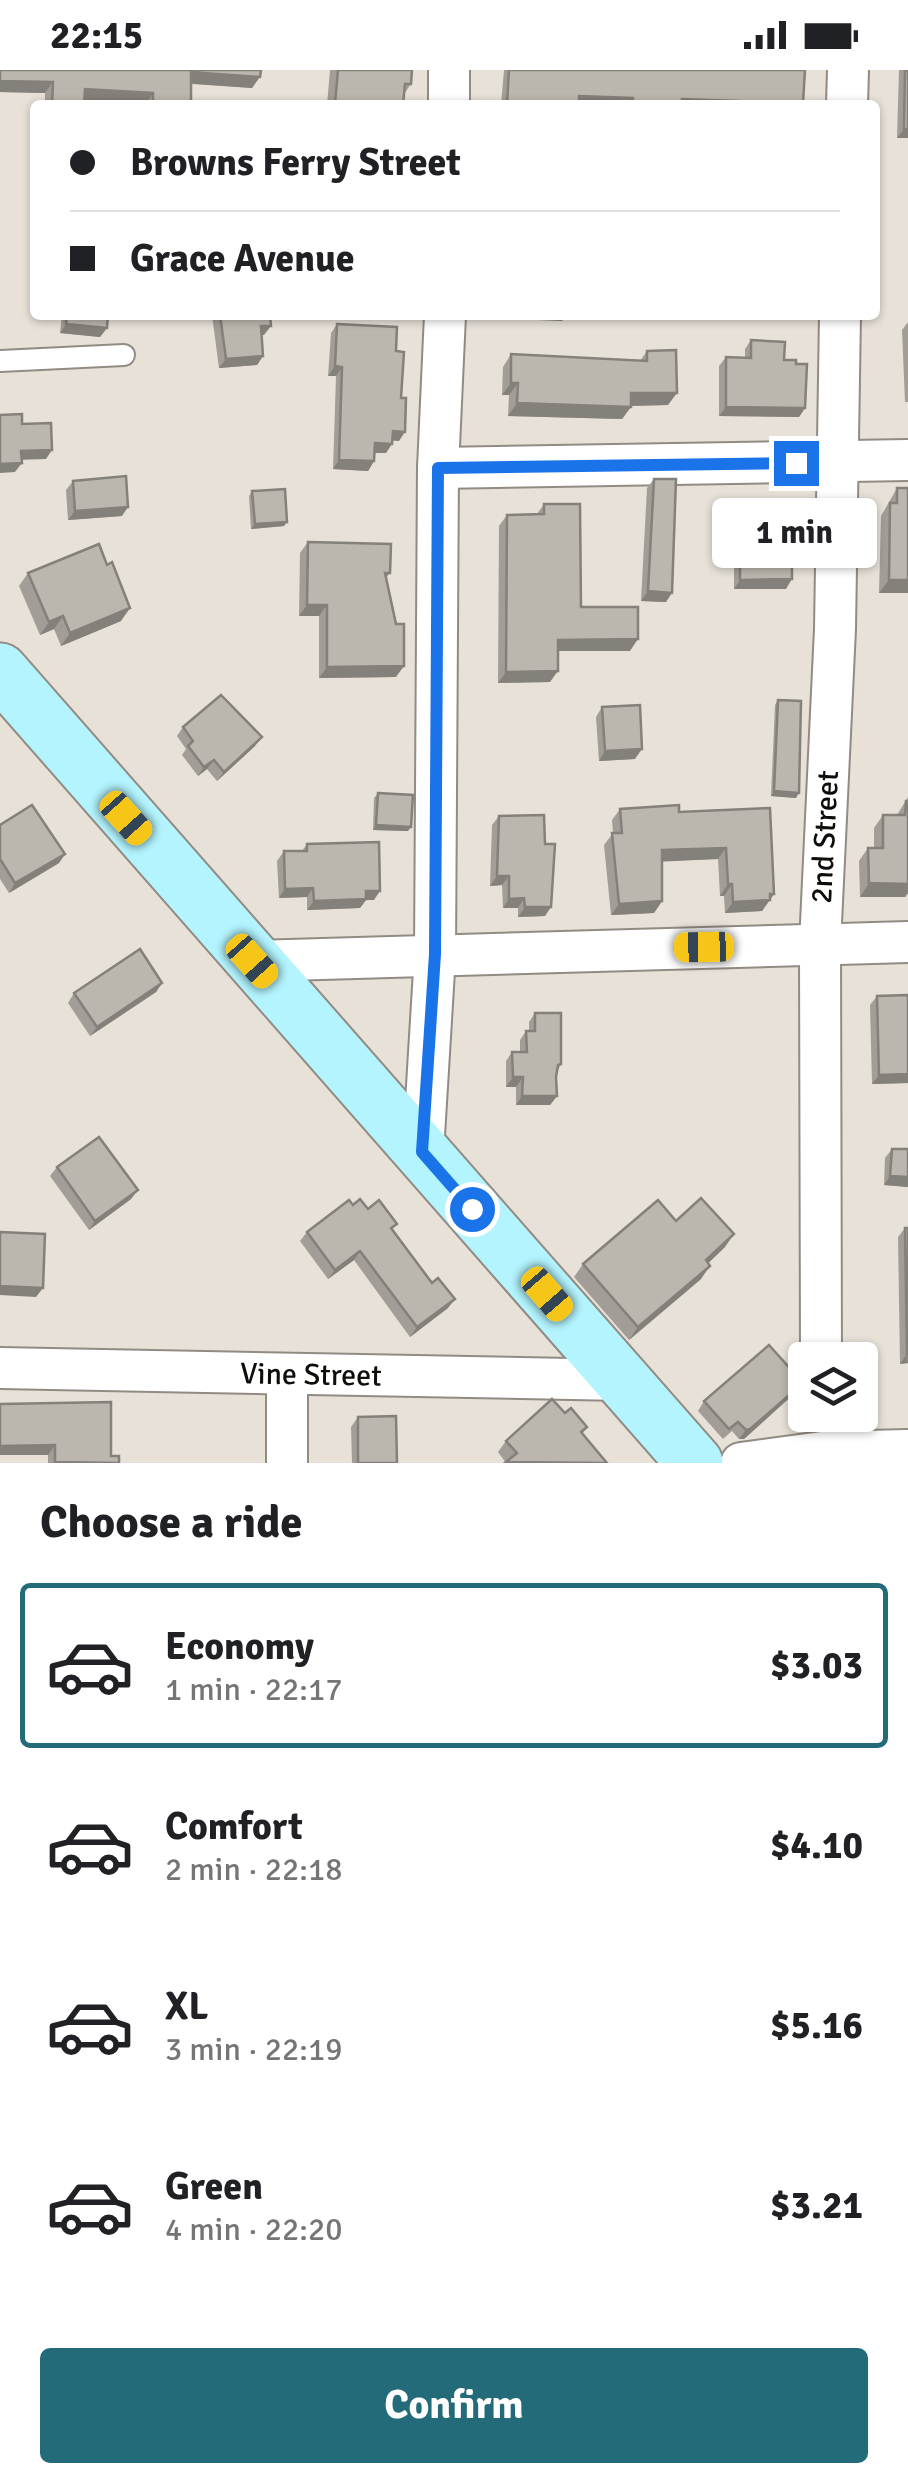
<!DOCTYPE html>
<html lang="en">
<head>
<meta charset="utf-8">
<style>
	:root { --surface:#fff; --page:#f2f2f2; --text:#202124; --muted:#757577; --line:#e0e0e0; --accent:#246b79 }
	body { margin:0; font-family:Signika,sans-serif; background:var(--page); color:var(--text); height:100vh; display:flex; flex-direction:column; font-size:38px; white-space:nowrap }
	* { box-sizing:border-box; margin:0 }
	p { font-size:32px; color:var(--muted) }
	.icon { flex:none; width:55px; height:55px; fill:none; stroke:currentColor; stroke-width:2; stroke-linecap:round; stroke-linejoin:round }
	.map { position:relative; height:1393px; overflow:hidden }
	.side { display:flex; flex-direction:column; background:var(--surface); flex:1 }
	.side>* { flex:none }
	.banner { position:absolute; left:30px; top:30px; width:850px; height:220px; border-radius:10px; box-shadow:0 2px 8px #0004; display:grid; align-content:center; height:220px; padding:0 40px; background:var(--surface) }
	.tools { position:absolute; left:788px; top:1272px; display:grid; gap:20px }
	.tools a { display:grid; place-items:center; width:90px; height:90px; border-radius:10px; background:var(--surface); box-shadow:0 2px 8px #0004; font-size:50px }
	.end { position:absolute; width:45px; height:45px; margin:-22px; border:12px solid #1a73e8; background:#fff; box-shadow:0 0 0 5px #fff }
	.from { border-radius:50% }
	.bubble { position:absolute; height:70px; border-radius:10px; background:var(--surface); box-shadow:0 2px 8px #0004; font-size:32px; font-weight:700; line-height:70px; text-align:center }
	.car { position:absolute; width:30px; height:60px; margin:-30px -15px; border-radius:12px; box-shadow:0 0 8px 2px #0007; background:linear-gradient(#f5c518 24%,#345 0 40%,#f5c518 0 76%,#345 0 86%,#f5c518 0) }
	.banner b { display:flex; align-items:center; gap:35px; height:95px; font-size:38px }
	.banner b+b { border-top:2px solid var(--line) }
	.banner i { width:25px; height:25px; background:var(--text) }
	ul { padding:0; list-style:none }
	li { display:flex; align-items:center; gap:30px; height:165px; margin:0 20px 15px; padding:0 20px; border:5px solid transparent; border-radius:10px }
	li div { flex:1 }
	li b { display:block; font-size:38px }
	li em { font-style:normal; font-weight:700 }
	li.current { border-color:var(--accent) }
	li>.icon { width:90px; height:90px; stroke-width:1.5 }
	h2 { padding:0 40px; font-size:45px; line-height:120px }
	.action { display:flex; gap:20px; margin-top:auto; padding:20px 40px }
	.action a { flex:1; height:115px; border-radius:10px; background:var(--accent); color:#fff; font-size:40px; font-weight:700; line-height:115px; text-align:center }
	.status { display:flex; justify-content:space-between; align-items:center; height:70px; padding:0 50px; background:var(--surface); direction:ltr }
	.status svg { height:28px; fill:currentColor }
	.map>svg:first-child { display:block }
</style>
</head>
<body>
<div class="status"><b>22:15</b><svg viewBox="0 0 49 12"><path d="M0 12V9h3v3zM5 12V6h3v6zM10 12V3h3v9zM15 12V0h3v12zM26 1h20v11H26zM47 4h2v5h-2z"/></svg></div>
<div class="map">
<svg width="908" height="1393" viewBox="0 0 908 1393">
	<rect width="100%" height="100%" fill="#e7e1d8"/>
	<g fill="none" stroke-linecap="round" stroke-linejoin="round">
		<!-- lane casing -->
		<g stroke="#918b83" stroke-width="24">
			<path id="lane" d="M 0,291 L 124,285"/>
		</g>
		<!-- street casing -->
		<g stroke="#918b83" stroke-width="44">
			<g id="street">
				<path d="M 449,35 L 449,0"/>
				<path d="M 847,35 L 848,0"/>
				<path d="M 438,398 L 908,390"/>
				<path d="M 252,891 L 908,872"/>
				<path d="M 423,1082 L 435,884 L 438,398 L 445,245"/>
				<path d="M 821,1290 L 820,874 L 835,559 L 840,245"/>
				<path d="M 0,1298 L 622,1310"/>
				<path d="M 287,1306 L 287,1393"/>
				<path d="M 741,1393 L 822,1382 L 908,1380"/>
			</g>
		</g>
		<!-- secondary casing -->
		<g stroke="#918b83" stroke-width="59">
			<path id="secondary" d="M 0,601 L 695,1393"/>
		</g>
		<!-- lane -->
		<use href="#lane" stroke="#fff" stroke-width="20"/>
		<!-- street -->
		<use href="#street" stroke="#fff" stroke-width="40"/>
		<!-- secondary -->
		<use href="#secondary" stroke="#b3f4fe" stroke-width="55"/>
	</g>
	<!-- wall -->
	<g fill="#a29d96">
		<path d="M 0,0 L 261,0 L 252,18 L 191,14 L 191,35 L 146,35 L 85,30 L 84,35 L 45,35 L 45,23 L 0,22 Z"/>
		<path d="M 330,0 L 412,0 L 411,14 L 404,24 L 403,35 L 327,35 Z"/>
		<path d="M 504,0 L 805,0 L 801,35 L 501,35 Z"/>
		<path d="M 899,0 L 908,0 L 908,68 L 897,68 Z"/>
		<path d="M 62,245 L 108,245 L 107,258 L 100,267 L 60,263 Z"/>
		<path d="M 212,245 L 270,245 L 264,265 L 261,265 L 263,286 L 257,295 L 219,298 Z"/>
		<path d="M 908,252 L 908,332 L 905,332 L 902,260 Z"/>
		<path d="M 337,254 L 396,281 L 399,371 L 392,370 L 386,383 L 374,383 L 374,391 L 368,401 L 333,399 L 336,306 L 328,306 L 331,263 Z"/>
		<path d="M 751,270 L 784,290 L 796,294 L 805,338 L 799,347 L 719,346 L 719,296 L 726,287 L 745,287 L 745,279 Z"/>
		<path d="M 647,281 L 668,335 L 631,336 L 622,349 L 508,346 L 509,325 L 502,325 L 503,297 L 511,284 L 640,291 Z"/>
		<path d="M 654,409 L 666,532 L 641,531 L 647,418 Z"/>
		<path d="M 73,411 L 122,446 L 68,450 L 66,420 Z"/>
		<path d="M 897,418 L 908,418 L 908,523 L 879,523 L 881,446 Z"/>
		<path d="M 252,421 L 284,456 L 251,459 L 249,426 Z"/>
		<path d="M 544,434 L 581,537 L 630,581 L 558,581 L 550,612 L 498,613 L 499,456 L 507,445 L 537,444 Z"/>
		<path d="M 726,435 L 768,456 L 786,519 L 734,519 L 734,478 L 719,478 L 719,444 Z"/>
		<path d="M 308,472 L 390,503 L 386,508 L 396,607 L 319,608 L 319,546 L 299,546 L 300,483 Z"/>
		<path d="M 28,503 L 121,551 L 61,576 L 54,559 L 40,565 L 19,516 Z"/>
		<path d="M 778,630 L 796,728 L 771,726 L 775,635 Z"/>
		<path d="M 602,637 L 635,689 L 599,691 L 596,647 Z"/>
		<path d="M 183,657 L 255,676 L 217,711 L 207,699 L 198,706 L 182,685 L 186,679 L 177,666 Z"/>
		<path d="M 378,723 L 408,761 L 373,760 L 374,728 Z"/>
		<path d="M 908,727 L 908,823 L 905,827 L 860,827 L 859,791 L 868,778 L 874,778 L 874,758 L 883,745 L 897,745 Z"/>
		<path d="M 770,738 L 774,824 L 762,841 L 725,843 L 724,826 L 720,826 L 718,789 L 662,791 L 662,831 L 654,843 L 611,845 L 604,775 L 613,763 L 612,750 L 620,739 L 679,742 Z"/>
		<path d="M 499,746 L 545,846 L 518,847 L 518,838 L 503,838 L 502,815 L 490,816 L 492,755 Z"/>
		<path d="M 0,755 L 65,784 L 59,793 L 9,823 L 0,809 Z"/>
		<path d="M 307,774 L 374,830 L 366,830 L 360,838 L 307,840 L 307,827 L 279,828 L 277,791 L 284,781 L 302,781 Z"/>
		<path d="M 162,913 L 156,922 L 90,966 L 68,933 L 74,923 Z"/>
		<path d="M 908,925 L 908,1013 L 872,1014 L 870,935 L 877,926 Z"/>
		<path d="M 535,943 L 561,994 L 558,1000 L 556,1007 L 557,1026 L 550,1035 L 516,1035 L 516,1017 L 506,1017 L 506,991 L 512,982 L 520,982 L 520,970 L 526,961 L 529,961 L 529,952 Z"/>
		<path d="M 892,1079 L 908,1079 L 908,1117 L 884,1115 L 885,1088 Z"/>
		<path d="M 57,1097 L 131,1129 L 89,1160 L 50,1106 Z"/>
		<path d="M 353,1135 L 368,1139 L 397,1154 L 392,1160 L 448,1238 L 410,1267 L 354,1190 L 328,1209 L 300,1171 L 307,1162 Z"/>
		<path d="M 676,1151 L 725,1177 L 708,1193 L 701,1209 L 629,1270 L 574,1207 L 583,1194 Z"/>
		<path d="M 905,1158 L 908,1158 L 908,1293 L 900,1294 L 898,1167 Z"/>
		<path d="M 796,1322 L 744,1369 L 739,1369 L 732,1361 L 723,1369 L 698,1341 L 704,1331 Z"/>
		<path d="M 0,1334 L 111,1386 L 119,1393 L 48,1393 L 48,1385 Z"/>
		<path d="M 565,1343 L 587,1357 L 583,1363 L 607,1393 L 506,1393 L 498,1382 L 506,1371 Z"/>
		<path d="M 358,1347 L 397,1393 L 352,1393 L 351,1357 Z"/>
	</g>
	<!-- shaded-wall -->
	<g fill="#84807a">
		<path d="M 191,2 L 260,7 L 252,18 L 183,13 Z"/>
		<path d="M 0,11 L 53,12 L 45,23 L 0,22 Z"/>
		<path d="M 85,19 L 153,23 L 146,34 L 77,30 Z"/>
		<path d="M 579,26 L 633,28 L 629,35 L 573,35 Z"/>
		<path d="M 682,29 L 738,31 L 735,35 L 678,35 Z"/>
		<path d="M 904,59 L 908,59 L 908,68 L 897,68 Z"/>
		<path d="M 515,245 L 566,245 L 562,251 L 512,249 Z"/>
		<path d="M 66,254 L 107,258 L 100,267 L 60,263 Z"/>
		<path d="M 261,256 L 271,256 L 264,265 L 254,265 Z"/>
		<path d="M 263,286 L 257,295 L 219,298 L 226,289 Z"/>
		<path d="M 335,296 L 342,297 L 336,306 L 328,306 Z"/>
		<path d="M 511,313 L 518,313 L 509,325 L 502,325 Z"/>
		<path d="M 631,323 L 677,323 L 668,335 L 622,336 Z"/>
		<path d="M 517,333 L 631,337 L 622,349 L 508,346 Z"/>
		<path d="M 726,337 L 805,338 L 799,347 L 719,346 Z"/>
		<path d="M 393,361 L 405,362 L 399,371 L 386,370 Z"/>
		<path d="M 375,373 L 392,374 L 386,383 L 368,383 Z"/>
		<path d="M 52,380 L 46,389 L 15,390 L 21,381 Z"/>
		<path d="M 339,390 L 374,391 L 368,401 L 333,399 Z"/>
		<path d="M 22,393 L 15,402 L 0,403 L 0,394 Z"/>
		<path d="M 128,437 L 122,446 L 68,450 L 75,441 Z"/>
		<path d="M 287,452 L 284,456 L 251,459 L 255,454 Z"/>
		<path d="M 726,469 L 740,469 L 734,478 L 719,478 Z"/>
		<path d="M 792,509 L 786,519 L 734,519 L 740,510 Z"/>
		<path d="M 889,510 L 908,510 L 908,523 L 879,523 Z"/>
		<path d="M 648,521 L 672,523 L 666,532 L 641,531 Z"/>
		<path d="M 307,535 L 327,535 L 319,546 L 299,546 Z"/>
		<path d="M 130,538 L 121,551 L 61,576 L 70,563 Z"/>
		<path d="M 63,546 L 54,559 L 40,565 L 49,552 Z"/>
		<path d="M 638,569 L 630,581 L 550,581 L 558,570 Z"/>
		<path d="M 404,596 L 396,607 L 319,608 L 327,597 Z"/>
		<path d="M 558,601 L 550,612 L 498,613 L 506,602 Z"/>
		<path d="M 262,667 L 255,676 L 217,711 L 224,702 Z"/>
		<path d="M 642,679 L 635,689 L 599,691 L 605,681 Z"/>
		<path d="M 214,690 L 207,699 L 198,706 L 204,697 Z"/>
		<path d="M 774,721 L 799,723 L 796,728 L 771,726 Z"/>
		<path d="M 376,755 L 411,757 L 408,761 L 373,760 Z"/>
		<path d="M 726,778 L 718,789 L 654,792 L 662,780 Z"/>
		<path d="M 65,784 L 59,793 L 9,823 L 15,813 Z"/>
		<path d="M 497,806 L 509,806 L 502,815 L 490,816 Z"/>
		<path d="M 869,813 L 908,814 L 908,823 L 905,827 L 860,827 Z"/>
		<path d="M 728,814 L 732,814 L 724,826 L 720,826 Z"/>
		<path d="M 313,818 L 307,827 L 279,828 L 285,819 Z"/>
		<path d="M 366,821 L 380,821 L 374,830 L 366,830 L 360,838 L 307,840 L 314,831 Z"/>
		<path d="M 770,824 L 774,824 L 762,841 L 725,843 L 733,832 Z"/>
		<path d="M 524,828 L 518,838 L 503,838 L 509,829 Z"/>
		<path d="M 662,831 L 654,843 L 611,845 L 619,834 Z"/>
		<path d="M 525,837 L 551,837 L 545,846 L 518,847 Z"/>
		<path d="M 162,913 L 156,922 L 90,966 L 97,957 Z"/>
		<path d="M 908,1004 L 908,1013 L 872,1014 L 879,1005 Z"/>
		<path d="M 513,1007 L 523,1007 L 516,1017 L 506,1017 Z"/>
		<path d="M 522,1026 L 557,1026 L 550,1035 L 516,1035 Z"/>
		<path d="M 890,1106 L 908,1107 L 908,1117 L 884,1115 Z"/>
		<path d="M 138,1120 L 131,1129 L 89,1160 L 95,1151 Z"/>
		<path d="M 734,1164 L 725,1177 L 697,1204 L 706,1190 Z"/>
		<path d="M 360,1181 L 354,1190 L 328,1209 L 335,1200 Z"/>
		<path d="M 710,1196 L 701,1209 L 629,1270 L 638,1257 Z"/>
		<path d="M 0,1216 L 43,1218 L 36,1227 L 0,1225 Z"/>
		<path d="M 455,1229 L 448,1238 L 410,1267 L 417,1257 Z"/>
		<path d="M 907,1284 L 908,1293 L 900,1294 Z"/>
		<path d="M 803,1313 L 796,1322 L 744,1369 L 739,1369 L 746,1360 Z"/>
		<path d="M 55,1375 L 48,1385 L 0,1385 L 0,1376 Z"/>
	</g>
	<!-- building -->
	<g fill="#bcb7ae" stroke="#84807a" stroke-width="2.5">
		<path d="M 0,0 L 261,0 L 260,7 L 191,2 L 191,35 L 153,35 L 153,23 L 85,19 L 84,35 L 52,35 L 53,12 L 0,11 Z"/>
		<path d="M 338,0 L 412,0 L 411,14 L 405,14 L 403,35 L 335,34 Z"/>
		<path d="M 509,0 L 805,0 L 803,33 L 789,33 L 788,35 L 738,35 L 738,31 L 682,29 L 682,35 L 633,35 L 633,28 L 579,26 L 579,35 L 507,35 Z"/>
		<path d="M 905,0 L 908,0 L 908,59 L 904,59 Z"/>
		<path d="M 67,245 L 108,245 L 107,258 L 66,254 Z"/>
		<path d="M 220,245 L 270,245 L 271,256 L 261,256 L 263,286 L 226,289 Z"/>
		<path d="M 337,254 L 397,257 L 396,281 L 404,282 L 401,328 L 406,328 L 405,362 L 393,361 L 392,374 L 375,373 L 374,391 L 339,390 L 342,297 L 335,296 Z"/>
		<path d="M 751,270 L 785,272 L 784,290 L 796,290 L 796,294 L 807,294 L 805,338 L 726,337 L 726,287 L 751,288 Z"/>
		<path d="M 676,280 L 677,323 L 631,323 L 631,337 L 517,333 L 518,313 L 511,313 L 511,284 L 647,291 L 647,281 Z"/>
		<path d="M 22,344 L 22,354 L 51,353 L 52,380 L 21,381 L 22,393 L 0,394 L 0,345 Z"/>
		<path d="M 126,406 L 128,437 L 75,441 L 73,411 Z"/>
		<path d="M 654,409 L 676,409 L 672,523 L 648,521 Z"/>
		<path d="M 897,418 L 908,418 L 908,510 L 889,510 L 890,433 L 897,433 Z"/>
		<path d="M 285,419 L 287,452 L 255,454 L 252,421 Z"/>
		<path d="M 769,432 L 768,456 L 792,456 L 792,509 L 740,510 L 740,469 L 726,469 L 726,435 Z"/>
		<path d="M 544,434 L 580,434 L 581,537 L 638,537 L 638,569 L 558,570 L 558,601 L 506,602 L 507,445 L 544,444 Z"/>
		<path d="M 308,472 L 391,474 L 390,503 L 385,503 L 396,554 L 404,554 L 404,596 L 327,597 L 327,535 L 307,535 Z"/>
		<path d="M 99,474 L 107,495 L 112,492 L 130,538 L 70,563 L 63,546 L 49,552 L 28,503 Z"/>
		<path d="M 221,625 L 262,667 L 224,702 L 214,690 L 204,697 L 188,676 L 193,671 L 183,657 Z"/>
		<path d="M 778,630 L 801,631 L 799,723 L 774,721 Z"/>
		<path d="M 640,635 L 642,679 L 605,681 L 602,637 Z"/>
		<path d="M 378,723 L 413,725 L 411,757 L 376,755 Z"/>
		<path d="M 906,731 L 908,731 L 908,814 L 869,813 L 868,778 L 883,778 L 883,745 L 905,745 Z"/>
		<path d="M 32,735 L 65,784 L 15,813 L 0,789 L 0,755 Z"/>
		<path d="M 679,735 L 679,742 L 770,738 L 774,824 L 770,824 L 770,830 L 733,832 L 732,814 L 728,814 L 726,778 L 662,780 L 662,831 L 619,834 L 612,763 L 622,763 L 620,739 Z"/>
		<path d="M 544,745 L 545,774 L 555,774 L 551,837 L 525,837 L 524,828 L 509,829 L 509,806 L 497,806 L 499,746 Z"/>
		<path d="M 379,772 L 380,821 L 366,821 L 366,829 L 314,831 L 313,818 L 285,819 L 284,781 L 307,781 L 307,774 Z"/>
		<path d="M 140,879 L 162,913 L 97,957 L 74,923 Z"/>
		<path d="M 908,925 L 908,1004 L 879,1005 L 877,926 Z"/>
		<path d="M 535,943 L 561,943 L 561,994 L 558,995 L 556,1007 L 557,1026 L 522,1026 L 523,1007 L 513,1007 L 512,982 L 527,982 L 526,961 L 535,961 Z"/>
		<path d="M 99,1067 L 138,1120 L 95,1151 L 57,1097 Z"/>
		<path d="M 892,1079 L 908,1079 L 908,1107 L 890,1106 Z"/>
		<path d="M 701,1128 L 734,1164 L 706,1190 L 710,1196 L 638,1257 L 583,1194 L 658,1130 L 676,1151 Z"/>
		<path d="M 360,1129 L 368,1139 L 379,1130 L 397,1154 L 391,1158 L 432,1213 L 438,1208 L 455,1229 L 417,1257 L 360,1181 L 335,1200 L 307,1162 L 349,1130 L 353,1135 Z"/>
		<path d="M 905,1158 L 908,1158 L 908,1284 L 907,1284 Z"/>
		<path d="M 0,1162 L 45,1164 L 43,1218 L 0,1216 Z"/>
		<path d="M 769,1275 L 803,1313 L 750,1359 L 746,1360 L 738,1352 L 729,1359 L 704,1331 Z"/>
		<path d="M 552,1329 L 565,1343 L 571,1338 L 587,1357 L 581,1362 L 607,1393 L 506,1392 L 517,1383 L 506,1371 Z"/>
		<path d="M 111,1332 L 111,1386 L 119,1386 L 119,1393 L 55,1392 L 55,1375 L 0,1376 L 0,1334 Z"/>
		<path d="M 396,1346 L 397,1393 L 358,1393 L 358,1347 Z"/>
	</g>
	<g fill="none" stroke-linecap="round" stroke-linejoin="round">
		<!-- route -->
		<path stroke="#1a73e8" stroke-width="12" d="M 472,1139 L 422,1082 L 435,884 L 438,398 L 796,393"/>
	</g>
	<g text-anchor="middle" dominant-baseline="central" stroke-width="8" stroke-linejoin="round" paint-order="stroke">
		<!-- street labels -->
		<g font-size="30" fill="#0f0d0a" stroke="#fff">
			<text transform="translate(825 767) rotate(-87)">2nd Street</text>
			<text transform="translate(311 1305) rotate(1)">Vine Street</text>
		</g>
	</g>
</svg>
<div class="tools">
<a><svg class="icon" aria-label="layers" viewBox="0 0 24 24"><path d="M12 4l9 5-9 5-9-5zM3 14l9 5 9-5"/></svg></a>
</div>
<i class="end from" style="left:472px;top:1139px"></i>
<i class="end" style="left:796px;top:393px"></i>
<div class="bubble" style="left:712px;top:428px;width:165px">1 min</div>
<i class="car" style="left:126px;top:748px;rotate:138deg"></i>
<i class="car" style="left:704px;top:877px;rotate:269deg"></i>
<i class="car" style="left:252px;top:891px;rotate:138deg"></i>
<i class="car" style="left:547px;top:1224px;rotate:139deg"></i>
<div class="banner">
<b><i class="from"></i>Browns Ferry Street</b>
<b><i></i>Grace Avenue</b>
</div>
</div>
<section class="side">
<h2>Choose a ride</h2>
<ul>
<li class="current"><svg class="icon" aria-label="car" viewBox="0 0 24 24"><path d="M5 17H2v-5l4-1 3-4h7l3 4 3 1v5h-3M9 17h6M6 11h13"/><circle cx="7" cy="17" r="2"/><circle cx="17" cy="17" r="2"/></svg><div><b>Economy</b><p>1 min · 22:17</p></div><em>$3.03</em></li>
<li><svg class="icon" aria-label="car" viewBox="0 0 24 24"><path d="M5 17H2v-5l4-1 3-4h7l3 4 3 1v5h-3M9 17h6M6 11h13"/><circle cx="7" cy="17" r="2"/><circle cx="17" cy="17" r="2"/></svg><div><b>Comfort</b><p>2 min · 22:18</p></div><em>$4.10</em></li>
<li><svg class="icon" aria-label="car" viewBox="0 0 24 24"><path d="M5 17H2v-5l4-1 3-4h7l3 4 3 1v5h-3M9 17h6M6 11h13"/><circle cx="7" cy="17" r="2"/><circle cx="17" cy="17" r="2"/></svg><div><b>XL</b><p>3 min · 22:19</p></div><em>$5.16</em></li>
<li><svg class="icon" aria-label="car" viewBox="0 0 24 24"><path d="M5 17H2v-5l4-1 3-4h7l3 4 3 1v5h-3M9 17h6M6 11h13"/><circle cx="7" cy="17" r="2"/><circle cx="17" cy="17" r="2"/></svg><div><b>Green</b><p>4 min · 22:20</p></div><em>$3.21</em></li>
</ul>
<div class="action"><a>Confirm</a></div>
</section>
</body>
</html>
